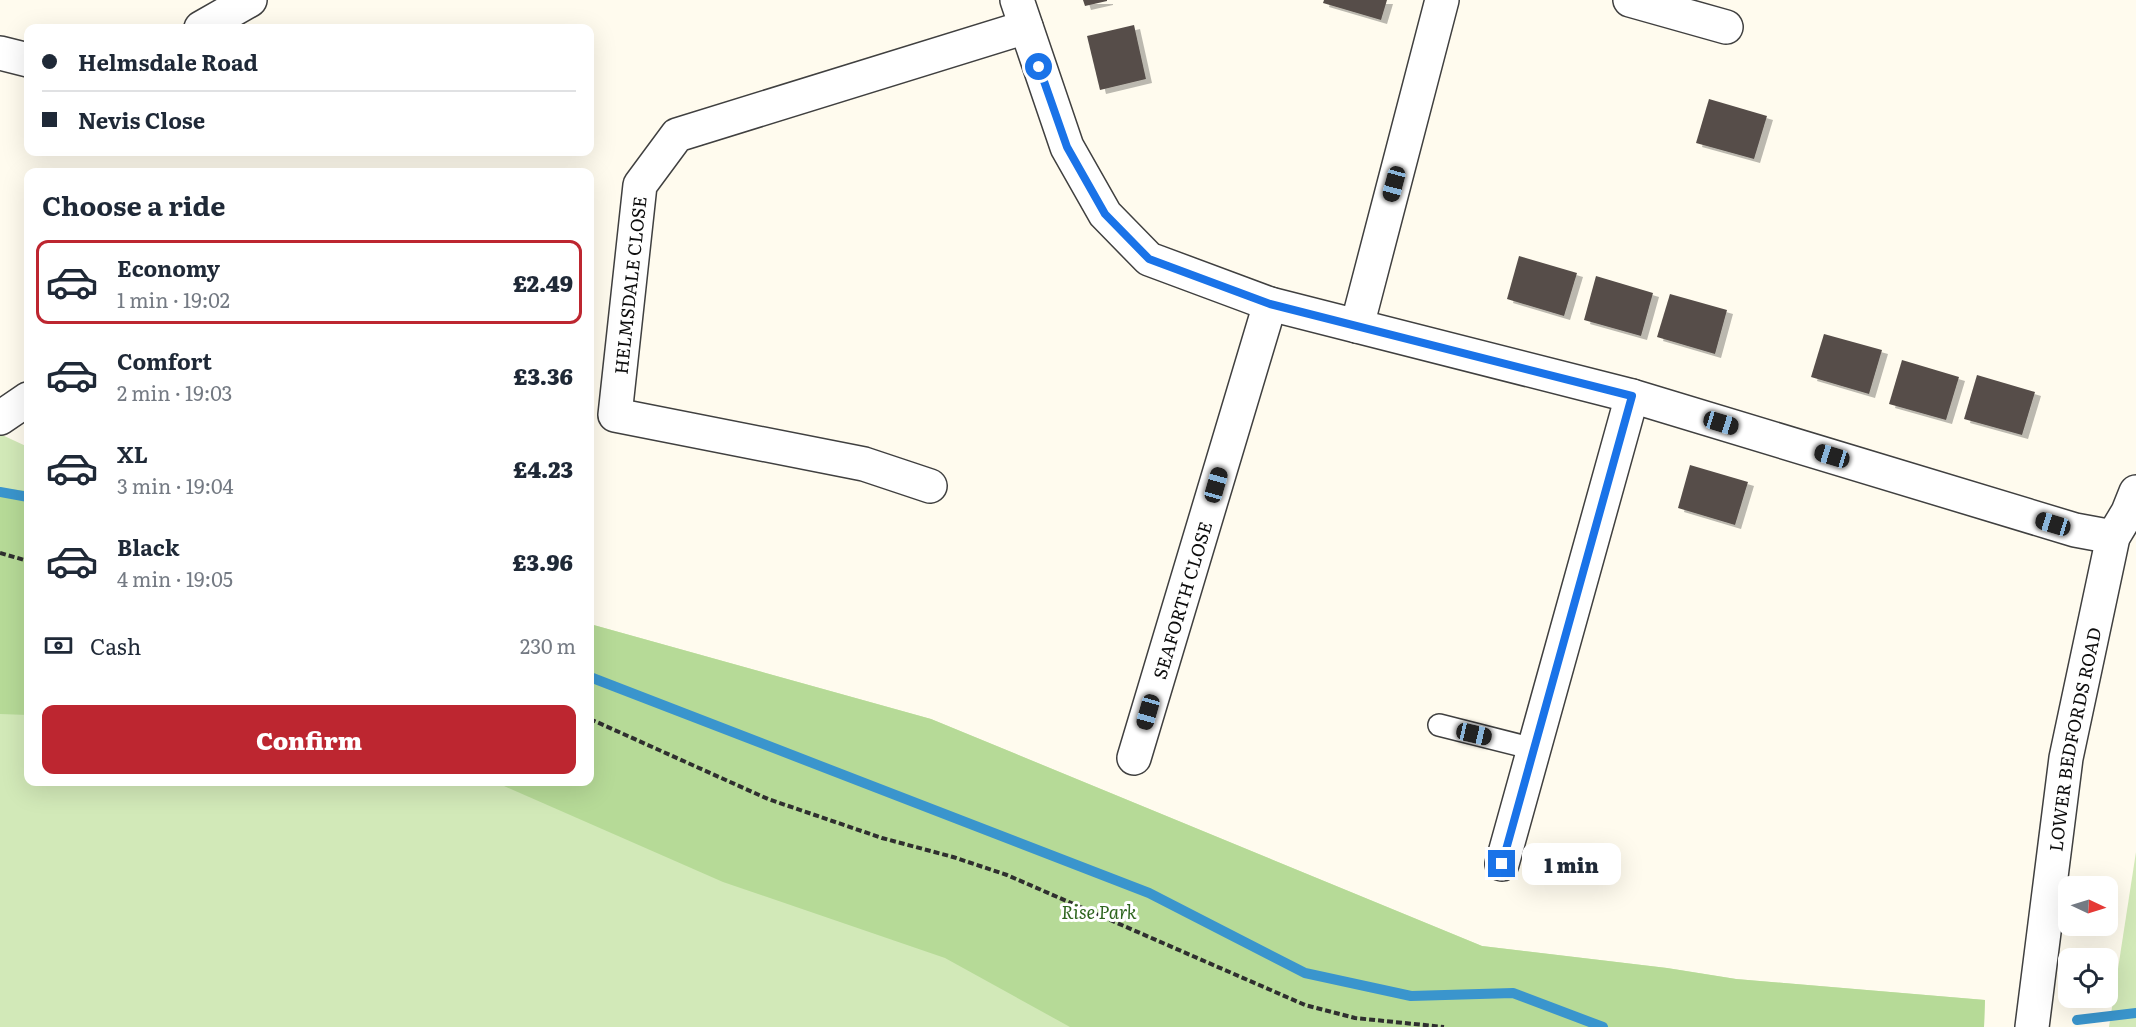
<!DOCTYPE html>
<html lang="en">
<head>
<meta charset="utf-8">
<style>
	:root { --surface:#fff; --page:#f6f6f7; --text:#1f2937; --muted:#747a83; --line:#e0e1e3; --accent:#bd2630 }
	body { margin:0; font-family:Literata,serif; background:var(--page); color:var(--text); height:100vh; display:flex; flex-direction:column; font-size:22px; white-space:nowrap }
	* { box-sizing:border-box; margin:0 }
	p { font-size:20px; color:var(--muted) }
	.icon { flex:none; width:33px; height:33px; fill:none; stroke:currentColor; stroke-width:2; stroke-linecap:round; stroke-linejoin:round }
	.map { position:relative; flex:1; overflow:hidden }
	.panel { position:absolute; left:24px; top:168px; width:570px; height:618px; display:flex; flex-direction:column; background:var(--surface); border-radius:12px; box-shadow:0 6px 24px #0002 }
	.panel>* { flex:none }
	.guide { position:absolute; left:24px; top:24px; width:570px; height:132px; border-radius:12px; box-shadow:0 6px 24px #0002; display:grid; align-content:center; height:132px; padding:0 18px; background:var(--surface) }
	.needle { width:39px; rotate:94deg }
	.controls { position:absolute; left:2058px; top:876px; display:grid; gap:12px }
	.controls a { display:grid; place-items:center; width:60px; height:60px; border-radius:12px; background:var(--surface); box-shadow:0 6px 24px #0002; font-size:30px }
	.end { position:absolute; width:27px; height:27px; margin:-14px; border:8px solid #1a73e8; background:#fff; box-shadow:0 0 0 3px #fff }
	.from { border-radius:50% }
	.bubble { position:absolute; height:42px; border-radius:12px; background:var(--surface); box-shadow:0 6px 24px #0002; font-size:20px; font-weight:800; line-height:42px; text-align:center }
	.car { position:absolute; width:18px; height:36px; margin:-18px -9px; border-radius:8px; box-shadow:0 0 4px 2px #0007; background:linear-gradient(#222 24%,#8ab4d8 0 40%,#222 0 76%,#8ab4d8 0 86%,#222 0) }
	.guide b { display:flex; align-items:center; gap:21px; height:57px; font-size:22px }
	.guide b+b { border-top:2px solid var(--line) }
	.guide i { width:15px; height:15px; background:var(--text) }
	ul { padding:0; list-style:none }
	li { display:flex; align-items:center; gap:18px; height:84px; margin:0 12px 9px; padding:0 6px; border:3px solid transparent; border-radius:12px }
	li div { flex:1 }
	li b { display:block; font-size:22px }
	li em { font-style:normal; font-weight:800 }
	li.on { border-color:var(--accent) }
	li>.icon { width:54px; height:54px; stroke-width:1.5 }
	h2 { padding:0 18px; font-size:27px; line-height:72px }
	.pay { display:flex; align-items:center; gap:15px; height:66px; padding:0 18px; font-size:22px }
	.pay p { margin-inline-start:auto }
	.primary-button { display:flex; gap:12px; margin-top:auto; padding:12px 18px }
	.primary-button a { flex:1; height:69px; border-radius:12px; background:var(--accent); color:#fff; font-size:24px; font-weight:800; line-height:69px; text-align:center }
	.map>svg:first-child { display:block }
</style>
</head>
<body>
<div class="map">
<svg width="2136" height="1027" viewBox="0 0 2136 1027">
	<defs>
		<filter id="shadow"><feDropShadow dx="6" dy="4" stdDeviation="0" flood-color="#0004"/></filter>
	</defs>
	<rect width="100%" height="100%" fill="#fffbee"/>
	<!-- green -->
	<g fill="#d2e9b8">
		<path d="M 0,434 L 28,447 L 28,782 L 590,782 L 590,624 L 931,719 L 1482,946 L 1667,968 L 1736,979 L 1985,1000 L 1984,1027 L 0,1027 Z"/>
		<path d="M 2136,852 L 2136,1027 L 2109,1027 Z"/>
	</g>
	<!-- forest -->
	<g fill="#b6da97">
		<path d="M 0,488 L 28,491 L 28,715 L 0,714 Z"/>
		<path d="M 590,624 L 931,719 L 1482,946 L 1667,968 L 1736,979 L 1985,1000 L 1984,1027 L 1070,1027 L 945,958 L 723,882 L 504,786 L 478,782 L 590,782 Z"/>
	</g>
	<g fill="none" stroke-linecap="round" stroke-linejoin="round">
		<!-- stream -->
		<g stroke="#3a95cd" stroke-width="10">
			<path d="M 0,492 L 28,497"/>
			<path d="M 590,677 L 1149,893 L 1305,973 L 1411,996 L 1513,993 L 1603,1027"/>
			<path d="M 2077,1020 L 2136,1013"/>
		</g>
	</g>
	<!-- building -->
	<g fill="#564e4a" filter="url(#shadow)">
		<path d="M 1083,0 L 1107,0 L 1107,1 L 1085,6 Z"/>
		<path d="M 1324,0 L 1387,0 L 1381,20 L 1323,3 Z"/>
		<path d="M 1134,25 L 1146,79 L 1100,90 L 1087,36 Z"/>
		<path d="M 1709,99 L 1767,116 L 1754,159 L 1696,143 Z"/>
		<path d="M 1519,256 L 1577,273 L 1564,316 L 1507,299 Z"/>
		<path d="M 1596,276 L 1653,293 L 1641,336 L 1584,320 Z"/>
		<path d="M 1670,294 L 1727,310 L 1715,354 L 1657,337 Z"/>
		<path d="M 1824,334 L 1882,350 L 1869,394 L 1811,377 Z"/>
		<path d="M 1902,360 L 1959,377 L 1946,420 L 1889,404 Z"/>
		<path d="M 1977,375 L 2035,392 L 2022,435 L 1964,419 Z"/>
		<path d="M 1690,465 L 1748,482 L 1735,525 L 1678,508 Z"/>
	</g>
	<g fill="none" stroke-linecap="round" stroke-linejoin="round">
		<!-- service casing -->
		<g stroke="#404040" stroke-width="24">
			<path id="service" d="M 1439,725 L 1534,749"/>
		</g>
		<!-- minor casing -->
		<g stroke="#404040" stroke-width="36">
			<g id="minor">
				<path d="M 1017,0 L 1067,147 L 1105,214 L 1149,259 L 1270,304 L 1632,396 L 2075,530 L 2113,537"/>
				<path d="M 1630,0 L 1726,27"/>
				<path d="M 201,28 L 250,0"/>
				<path d="M 0,53 L 28,60"/>
				<path d="M 1357,326 L 1442,0"/>
				<path d="M 0,418 L 28,399"/>
				<path id="s1" d="M 930,486 L 864,464 L 615,415 L 640,185 L 677,135 L 1026,27"/>
				<path id="s2" d="M 1134,758 L 1270,304"/>
				<path d="M 1502,864 L 1632,396"/>
			</g>
		</g>
		<!-- tertiary casing -->
		<g stroke="#404040" stroke-width="36">
			<g id="tertiary">
				<path id="s3" d="M 2032,1027 L 2066,758 L 2113,537 L 2128,512 L 2136,492"/>
			</g>
		</g>
		<!-- path -->
		<g stroke="#2f2f2f" stroke-width="4" stroke-dasharray="6 3" stroke-linecap="butt">
			<path d="M 0,553 L 28,561"/>
			<path d="M 590,719 L 768,799 L 882,838 L 953,857 L 1007,875 L 1305,1005 L 1355,1018 L 1444,1027"/>
		</g>
		<!-- service -->
		<use href="#service" stroke="#fff" stroke-width="21"/>
		<!-- minor -->
		<use href="#minor" stroke="#fff" stroke-width="33"/>
		<!-- tertiary -->
		<use href="#tertiary" stroke="#fff" stroke-width="33"/>
	</g>
	<g fill="none" stroke-linecap="round" stroke-linejoin="round">
		<!-- route -->
		<path stroke="#1a73e8" stroke-width="8" d="M 1039,67 L 1067,147 L 1105,214 L 1149,259 L 1270,304 L 1632,396 L 1502,864"/>
	</g>
	<g text-anchor="middle" dominant-baseline="central" stroke-width="6" stroke-linejoin="round" paint-order="stroke">
		<!-- street labels -->
		<g font-size="18" fill="#0d0d0d" stroke="#fff">
			<text stroke="none"><textPath href="#s1" startOffset="454">HELMSDALE CLOSE</textPath></text>
			<text stroke="none"><textPath href="#s2" startOffset="165">SEAFORTH CLOSE</textPath></text>
			<text stroke="none"><textPath href="#s3" startOffset="291">LOWER BEDFORDS ROAD</textPath></text>
		</g>
		<!-- park labels -->
		<g font-size="18" font-style="italic" fill="#2e651e" stroke="#fff">
			<text x="1099" y="911">Rise Park</text>
		</g>
	</g>
</svg>
<div class="controls">
<a><svg class="needle" viewBox="-14 -14 28 28"><path d="M0-13l5 13h-10z" fill="#e53935"/><path d="M0 13l5-13h-10z" fill="#747a83"/></svg></a>
<a><svg class="icon" aria-label="locate" viewBox="0 0 24 24"><circle cx="12" cy="12" r="6"/><path d="M12 2v4M12 18v4M2 12h4M18 12h4"/></svg></a>
</div>
<i class="end from" style="left:1039px;top:67px"></i>
<i class="end" style="left:1502px;top:864px"></i>
<div class="bubble" style="left:1522px;top:843px;width:99px">1 min</div>
<i class="car" style="left:1394px;top:184px;rotate:195deg"></i>
<i class="car" style="left:1721px;top:423px;rotate:107deg"></i>
<i class="car" style="left:1832px;top:456px;rotate:287deg"></i>
<i class="car" style="left:1216px;top:485px;rotate:16deg"></i>
<i class="car" style="left:2053px;top:524px;rotate:287deg"></i>
<i class="car" style="left:1148px;top:712px;rotate:196deg"></i>
<i class="car" style="left:1474px;top:734px;rotate:103deg"></i>
<div class="guide">
<b><i class="from"></i>Helmsdale Road</b>
<b><i></i>Nevis Close</b>
</div>
<section class="panel">
<h2>Choose a ride</h2>
<ul>
<li class="on"><svg class="icon" aria-label="car" viewBox="0 0 24 24"><path d="M5 17H2v-5l4-1 3-4h7l3 4 3 1v5h-3M9 17h6M6 11h13"/><circle cx="7" cy="17" r="2"/><circle cx="17" cy="17" r="2"/></svg><div><b>Economy</b><p>1 min · 19:02</p></div><em>£2.49</em></li>
<li><svg class="icon" aria-label="car" viewBox="0 0 24 24"><path d="M5 17H2v-5l4-1 3-4h7l3 4 3 1v5h-3M9 17h6M6 11h13"/><circle cx="7" cy="17" r="2"/><circle cx="17" cy="17" r="2"/></svg><div><b>Comfort</b><p>2 min · 19:03</p></div><em>£3.36</em></li>
<li><svg class="icon" aria-label="car" viewBox="0 0 24 24"><path d="M5 17H2v-5l4-1 3-4h7l3 4 3 1v5h-3M9 17h6M6 11h13"/><circle cx="7" cy="17" r="2"/><circle cx="17" cy="17" r="2"/></svg><div><b>XL</b><p>3 min · 19:04</p></div><em>£4.23</em></li>
<li><svg class="icon" aria-label="car" viewBox="0 0 24 24"><path d="M5 17H2v-5l4-1 3-4h7l3 4 3 1v5h-3M9 17h6M6 11h13"/><circle cx="7" cy="17" r="2"/><circle cx="17" cy="17" r="2"/></svg><div><b>Black</b><p>4 min · 19:05</p></div><em>£3.96</em></li>
</ul>
<div class="pay"><svg class="icon" aria-label="cash" viewBox="0 0 24 24"><path d="M3 7h18v10H3z"/><circle cx="12" cy="12" r="2"/></svg>Cash<p>230 m</p></div>
<div class="primary-button"><a>Confirm</a></div>
</section>
</div>
</body>
</html>
